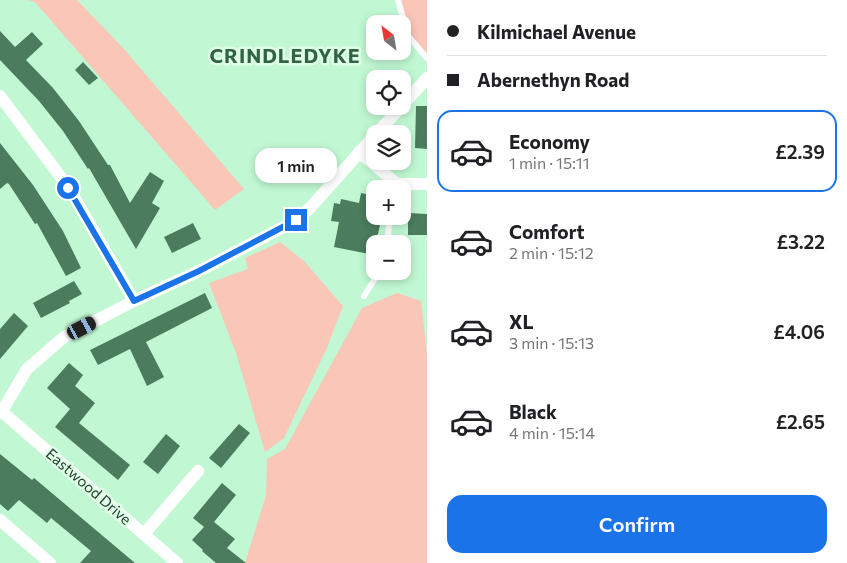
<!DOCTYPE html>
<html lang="en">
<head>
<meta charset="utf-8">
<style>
	:root { --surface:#fff; --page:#f2f2f2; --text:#202124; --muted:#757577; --line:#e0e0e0; --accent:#1a73e8 }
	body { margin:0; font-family:Commissioner,sans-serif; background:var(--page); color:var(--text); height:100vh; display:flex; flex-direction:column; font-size:19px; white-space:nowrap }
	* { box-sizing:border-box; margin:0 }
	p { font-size:16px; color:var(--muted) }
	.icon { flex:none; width:28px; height:28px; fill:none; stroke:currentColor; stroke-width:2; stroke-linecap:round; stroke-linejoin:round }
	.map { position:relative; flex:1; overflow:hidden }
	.panel { display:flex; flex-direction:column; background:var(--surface); width:420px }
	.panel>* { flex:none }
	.banner { display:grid; align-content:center; height:110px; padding:0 20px; background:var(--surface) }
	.needle { width:32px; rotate:329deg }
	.tools { position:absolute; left:366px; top:15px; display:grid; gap:10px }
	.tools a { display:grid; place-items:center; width:45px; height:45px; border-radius:10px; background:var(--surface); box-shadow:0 2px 8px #0003; font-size:25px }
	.end { position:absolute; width:22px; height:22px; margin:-11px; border:6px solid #1a73e8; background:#fff; box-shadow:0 0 0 2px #fff }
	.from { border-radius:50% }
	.bubble { position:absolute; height:35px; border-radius:15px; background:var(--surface); box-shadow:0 2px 8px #0003; font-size:16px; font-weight:600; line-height:35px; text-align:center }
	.car { position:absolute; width:15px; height:30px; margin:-15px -8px; border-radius:6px; box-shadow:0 0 4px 1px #0007; background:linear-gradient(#222 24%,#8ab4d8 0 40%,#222 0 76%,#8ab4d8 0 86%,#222 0) }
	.banner b { display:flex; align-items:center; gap:18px; height:48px; font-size:19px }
	.banner b+b { border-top:1px solid var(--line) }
	.banner i { width:12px; height:12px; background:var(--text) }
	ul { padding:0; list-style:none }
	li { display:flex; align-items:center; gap:15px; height:82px; margin:0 10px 8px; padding:0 10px; border:2px solid transparent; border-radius:15px }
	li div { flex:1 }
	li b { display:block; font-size:19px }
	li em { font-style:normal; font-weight:600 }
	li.current { border-color:var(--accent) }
	li>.icon { width:45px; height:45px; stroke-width:1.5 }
	.action { display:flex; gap:10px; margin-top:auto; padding:10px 20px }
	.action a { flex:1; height:58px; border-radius:15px; background:var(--accent); color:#fff; font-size:20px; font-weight:600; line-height:58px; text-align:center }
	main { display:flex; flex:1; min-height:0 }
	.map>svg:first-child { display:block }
</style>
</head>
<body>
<main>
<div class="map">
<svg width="427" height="563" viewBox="0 0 427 563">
	<rect width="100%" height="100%" fill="#c1f8d3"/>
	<!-- green -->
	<g fill="#f9c6b8">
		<path d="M 28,0 L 77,0 L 123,48 L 244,189 L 215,210 L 35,2 Z"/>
		<path d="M 398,0 L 427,0 L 427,58 L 408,36 Z"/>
		<path d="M 280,242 L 304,261 L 343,306 L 326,350 L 284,438 L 265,452 L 236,353 L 209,283 L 248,269 L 245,258 Z"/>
		<path d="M 397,293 L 421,301 L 427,354 L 427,563 L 245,563 L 266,495 L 267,459 L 285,449 L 362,308 Z"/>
	</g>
	<!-- building -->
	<g fill="#4a7c5d">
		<path d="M 0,31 L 15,47 L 32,32 L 43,44 L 26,60 L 53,88 L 79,121 L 108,165 L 110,165 L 130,203 L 150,172 L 164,181 L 152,203 L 160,208 L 136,249 L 89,168 L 88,169 L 63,131 L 39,101 L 0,60 Z"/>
		<path d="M 83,62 L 98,78 L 89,85 L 75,70 Z"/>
		<path d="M 416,106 L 427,106 L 427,149 L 415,148 Z"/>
		<path d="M 0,143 L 33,185 L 63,231 L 81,268 L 66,276 L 37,223 L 35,224 L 9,184 L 7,183 L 0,189 Z"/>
		<path d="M 361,193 L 375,196 L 375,216 L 382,216 L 378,234 L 377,234 L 378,235 L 376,244 L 375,244 L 374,255 L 334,247 L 339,222 L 331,221 L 334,203 L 340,204 L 341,199 L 359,203 Z"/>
		<path d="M 408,213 L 427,214 L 427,235 L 408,235 Z"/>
		<path d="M 193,223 L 201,239 L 172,253 L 164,237 Z"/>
		<path d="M 74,281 L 82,294 L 69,301 L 70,303 L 41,318 L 33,303 Z"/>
		<path d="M 205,293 L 212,308 L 146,342 L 164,377 L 147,386 L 130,349 L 98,365 L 90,350 Z"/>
		<path d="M 14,313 L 28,326 L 0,359 L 0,329 Z"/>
		<path d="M 69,363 L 83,375 L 75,386 L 95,403 L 79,423 L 130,465 L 118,480 L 55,427 L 70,409 L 47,388 Z"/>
		<path d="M 239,424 L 250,433 L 221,468 L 209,458 Z"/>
		<path d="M 166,434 L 180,446 L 158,474 L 143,462 Z"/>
		<path d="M 0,454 L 32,480 L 34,478 L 135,563 L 80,563 L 91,551 L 51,518 L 47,523 L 19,500 L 8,511 L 0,504 Z"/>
		<path d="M 222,483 L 236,495 L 214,522 L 235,539 L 227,548 L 246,563 L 216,563 L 202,551 L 203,550 L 192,540 L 204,527 L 193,518 Z"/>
	</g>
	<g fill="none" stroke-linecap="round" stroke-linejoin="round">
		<!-- service -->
		<g stroke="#fff" stroke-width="6">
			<path d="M 398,0 L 408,36 L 427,58"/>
			<path d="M 387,244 L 390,216"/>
			<path d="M 364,296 L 380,271"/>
		</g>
		<!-- minor -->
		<g stroke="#fff" stroke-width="12">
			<path d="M 0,96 L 69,188 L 134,301"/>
			<path d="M 402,106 L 427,78"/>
			<path d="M 376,134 L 402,106"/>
			<path d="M 359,152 L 397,184 L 427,184"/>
			<path d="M 0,410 L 177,563"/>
			<path d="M 2,411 L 27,369 L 64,337 L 134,301 L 199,271 L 297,220 L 311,207 L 375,135"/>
			<path d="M 0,520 L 50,563"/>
			<path d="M 144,534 L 198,471"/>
		</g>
	</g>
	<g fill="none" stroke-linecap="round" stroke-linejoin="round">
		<!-- route -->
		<path stroke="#1a73e8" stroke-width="6" d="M 68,188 L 134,301 L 199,271 L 296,220"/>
	</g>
	<g text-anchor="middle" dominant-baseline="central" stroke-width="5" stroke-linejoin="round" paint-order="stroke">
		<!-- street labels -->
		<g font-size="15" fill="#253b2d" stroke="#dfffe9">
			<text transform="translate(89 486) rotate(41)">Eastwood Drive</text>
		</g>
		<!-- district labels -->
		<g font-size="20" font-weight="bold" letter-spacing="1" fill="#316345" stroke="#dfffe9">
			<text x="285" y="55">CRINDLEDYKE</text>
		</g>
	</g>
</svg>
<div class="tools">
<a><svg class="needle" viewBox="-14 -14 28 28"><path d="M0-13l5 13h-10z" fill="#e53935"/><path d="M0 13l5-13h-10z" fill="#757577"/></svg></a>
<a><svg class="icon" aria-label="locate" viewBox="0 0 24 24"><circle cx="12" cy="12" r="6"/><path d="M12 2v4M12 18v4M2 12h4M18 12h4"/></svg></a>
<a><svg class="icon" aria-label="layers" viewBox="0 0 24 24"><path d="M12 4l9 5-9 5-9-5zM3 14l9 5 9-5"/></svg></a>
<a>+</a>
<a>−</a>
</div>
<i class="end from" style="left:68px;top:188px"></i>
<i class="end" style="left:296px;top:220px"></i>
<div class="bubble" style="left:255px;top:148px;width:82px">1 min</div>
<i class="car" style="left:82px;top:328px;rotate:62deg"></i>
</div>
<section class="panel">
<div class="banner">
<b><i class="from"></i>Kilmichael Avenue</b>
<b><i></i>Abernethyn Road</b>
</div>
<ul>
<li class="current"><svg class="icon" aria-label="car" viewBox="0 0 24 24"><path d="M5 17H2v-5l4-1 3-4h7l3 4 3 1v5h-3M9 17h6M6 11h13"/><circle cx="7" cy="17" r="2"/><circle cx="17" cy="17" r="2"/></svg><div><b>Economy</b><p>1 min · 15:11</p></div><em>£2.39</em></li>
<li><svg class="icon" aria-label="car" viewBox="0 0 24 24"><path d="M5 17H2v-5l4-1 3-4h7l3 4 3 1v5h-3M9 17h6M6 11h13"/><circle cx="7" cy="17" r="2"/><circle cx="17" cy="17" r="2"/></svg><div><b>Comfort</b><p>2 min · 15:12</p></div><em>£3.22</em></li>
<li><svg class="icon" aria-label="car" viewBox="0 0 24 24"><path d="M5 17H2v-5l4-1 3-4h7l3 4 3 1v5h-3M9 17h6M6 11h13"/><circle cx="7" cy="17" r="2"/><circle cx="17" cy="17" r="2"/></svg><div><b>XL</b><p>3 min · 15:13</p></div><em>£4.06</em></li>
<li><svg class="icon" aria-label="car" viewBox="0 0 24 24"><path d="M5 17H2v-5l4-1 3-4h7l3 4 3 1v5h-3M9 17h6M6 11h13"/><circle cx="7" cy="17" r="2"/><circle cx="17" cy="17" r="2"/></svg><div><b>Black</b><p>4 min · 15:14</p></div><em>£2.65</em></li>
</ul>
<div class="action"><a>Confirm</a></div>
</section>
</main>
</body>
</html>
